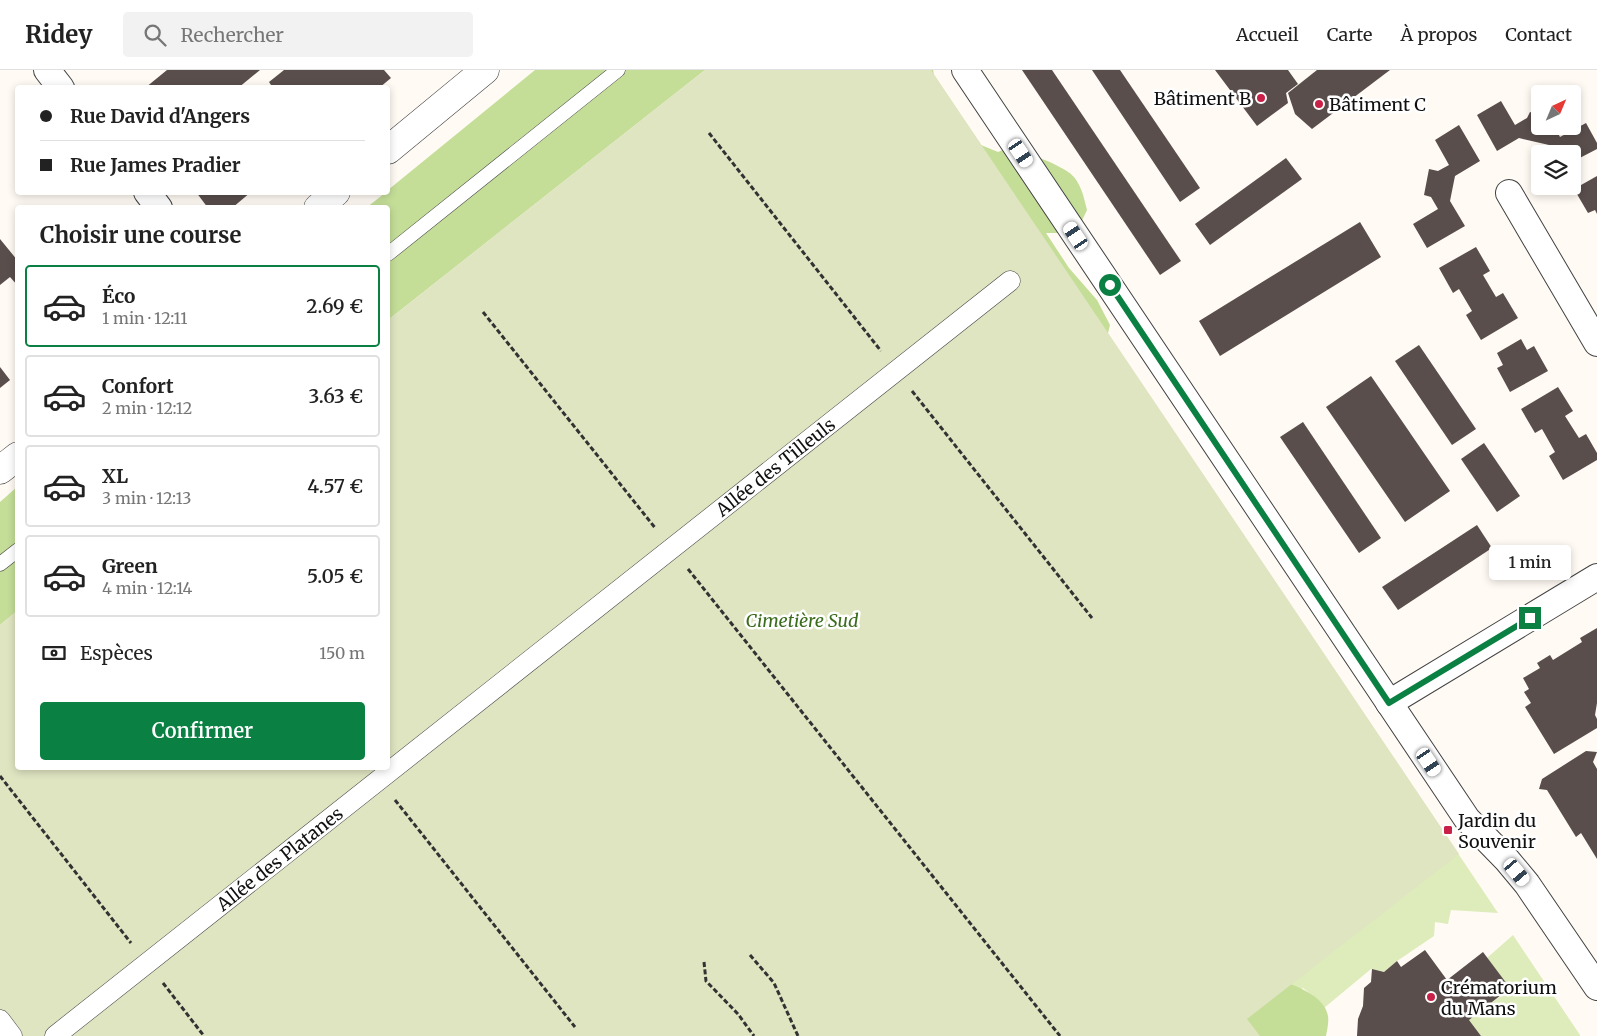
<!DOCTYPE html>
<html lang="fr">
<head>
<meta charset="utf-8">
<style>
	:root { --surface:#fff; --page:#f2f2f2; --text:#222; --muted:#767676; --line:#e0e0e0; --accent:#0b8043 }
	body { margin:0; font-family:Merriweather,serif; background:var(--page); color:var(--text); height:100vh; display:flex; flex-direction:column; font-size:19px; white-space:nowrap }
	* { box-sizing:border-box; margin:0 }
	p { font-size:16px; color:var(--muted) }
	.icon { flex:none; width:28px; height:28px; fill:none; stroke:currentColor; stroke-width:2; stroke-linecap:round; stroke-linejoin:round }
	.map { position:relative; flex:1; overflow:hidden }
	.details { position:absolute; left:15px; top:135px; width:375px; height:565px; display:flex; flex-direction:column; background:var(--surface); border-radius:5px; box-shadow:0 2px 8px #0003 }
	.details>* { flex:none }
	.top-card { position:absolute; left:15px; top:15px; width:375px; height:110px; border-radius:5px; box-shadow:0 2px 8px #0003; display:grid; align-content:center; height:110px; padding:0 25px; background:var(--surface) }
	.needle { width:32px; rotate:44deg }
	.fabs { position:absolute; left:1531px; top:15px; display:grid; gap:10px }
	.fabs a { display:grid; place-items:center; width:50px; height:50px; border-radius:5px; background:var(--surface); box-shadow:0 2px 8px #0003; font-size:25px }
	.end { position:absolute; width:22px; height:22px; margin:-11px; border:6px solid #0b8043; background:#fff; box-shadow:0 0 0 2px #fff }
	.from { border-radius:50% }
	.bubble { position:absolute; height:35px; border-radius:5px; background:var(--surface); box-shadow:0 2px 8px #0003; font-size:16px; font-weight:600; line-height:35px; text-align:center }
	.car { position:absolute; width:15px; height:30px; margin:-15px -8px; border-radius:6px; box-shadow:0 0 4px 1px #0007; background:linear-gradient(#fff 24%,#345 0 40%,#fff 0 76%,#345 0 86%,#fff 0) }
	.top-card b { display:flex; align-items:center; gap:18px; height:48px; font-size:19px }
	.top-card b+b { border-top:1px solid var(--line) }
	.top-card i { width:12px; height:12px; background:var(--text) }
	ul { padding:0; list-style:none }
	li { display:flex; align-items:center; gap:15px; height:82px; margin:0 10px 8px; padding:0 15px; border:2px solid var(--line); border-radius:5px }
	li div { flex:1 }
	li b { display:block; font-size:19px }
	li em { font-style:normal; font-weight:600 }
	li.active { border-color:var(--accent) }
	li>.icon { width:45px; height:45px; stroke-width:1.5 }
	h2 { padding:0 25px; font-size:22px; line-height:60px }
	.pay { display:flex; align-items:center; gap:12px; height:55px; padding:0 25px; font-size:19px }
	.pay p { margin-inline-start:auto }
	.action { display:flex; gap:10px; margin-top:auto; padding:10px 25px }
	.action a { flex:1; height:58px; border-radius:5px; background:var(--accent); color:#fff; font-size:20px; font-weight:600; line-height:58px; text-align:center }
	header { display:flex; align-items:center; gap:30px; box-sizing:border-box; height:70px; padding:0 25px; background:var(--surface); border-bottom:1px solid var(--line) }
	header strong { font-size:24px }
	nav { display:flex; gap:28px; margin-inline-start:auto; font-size:18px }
	.search { width:350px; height:45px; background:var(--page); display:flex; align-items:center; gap:12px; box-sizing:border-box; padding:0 18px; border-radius:5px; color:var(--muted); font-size:19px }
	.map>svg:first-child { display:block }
</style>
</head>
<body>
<header>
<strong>Ridey</strong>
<div class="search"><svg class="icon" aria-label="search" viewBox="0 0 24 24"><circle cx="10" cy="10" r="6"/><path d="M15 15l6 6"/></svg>Rechercher</div>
<nav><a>Accueil</a><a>Carte</a><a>À propos</a><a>Contact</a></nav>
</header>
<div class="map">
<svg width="1597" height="966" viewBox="0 0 1597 966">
	<rect width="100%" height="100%" fill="#fffaf3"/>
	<!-- green -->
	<g fill="#ddecba">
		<path d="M 1394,688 L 1498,843 L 1451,840 L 1448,854 L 1435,852 L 1434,866 L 1397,891 L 1384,902 L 1371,899 L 1324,938 L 1317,929 L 1303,918 L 1247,950 Z"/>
		<path d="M 1513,865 L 1580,965 L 1580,966 L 1481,966 L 1469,950 L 1510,919 L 1487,888 Z"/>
	</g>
	<!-- forest -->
	<g fill="#c4de98">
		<path d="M 535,0 L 705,0 L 388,250 L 388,138 L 366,138 L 385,123 L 388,122 L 388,120 Z"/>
		<path d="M 893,0 L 933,0 L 934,5 L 981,75 L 998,82 C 1000,81 1003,80 1005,79 C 1018,78 1066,96 1074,107 C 1082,117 1084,128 1087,140 L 1079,157 L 1057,163 L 1046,163 L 1069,198 L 1097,230 L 1110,255 L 1105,275 Z"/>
		<path d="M 17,417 L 17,541 L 0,555 L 0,432 Z"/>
		<path d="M 1287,913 C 1302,918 1325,928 1328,946 C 1329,952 1327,960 1326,966 L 1244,966 L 1244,937 Z"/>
	</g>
	<!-- cemetery -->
	<path fill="#dfe4c1" d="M 705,0 L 931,0 L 1459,784 L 1247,949 L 1260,966 L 0,966 L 0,555 L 17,541 L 18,698 L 388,698 L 388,250 Z"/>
	<!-- building -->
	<g fill="#594e4c">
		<path d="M 167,0 L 260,0 L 238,18 L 145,18 Z"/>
		<path d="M 284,0 L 384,0 L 391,8 L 379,18 L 273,18 L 269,12 Z"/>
		<path d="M 1022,0 L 1052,0 L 1181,191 L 1160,205 Z"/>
		<path d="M 1092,0 L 1120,0 L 1200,118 L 1180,132 Z"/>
		<path d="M 1215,0 L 1288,0 L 1298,14 L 1286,23 L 1288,33 L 1257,56 Z"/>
		<path d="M 1317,0 L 1390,0 L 1312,59 L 1295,44 L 1288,23 Z"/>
		<path d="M 1501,31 L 1515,55 L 1527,48 L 1530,42 L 1540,45 L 1540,56 L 1554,56 L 1560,67 L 1586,53 L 1597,73 L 1597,79 L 1572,92 L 1572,84 L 1554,84 L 1549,75 L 1519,68 L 1497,81 L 1477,45 Z"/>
		<path d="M 1459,55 L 1480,91 L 1455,106 L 1450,131 L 1465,156 L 1427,178 L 1413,154 L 1438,139 L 1431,127 L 1424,125 L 1429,99 L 1438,101 L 1449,95 L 1435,70 Z"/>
		<path d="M 1286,88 L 1302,109 L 1210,175 L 1195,154 Z"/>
		<path d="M 1597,106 L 1597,144 L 1595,140 L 1588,143 L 1574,119 Z"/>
		<path d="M 196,122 L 251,122 L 232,138 L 208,138 Z"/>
		<path d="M 1360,152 L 1381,187 L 1220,286 L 1199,251 Z"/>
		<path d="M 0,169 L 18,191 L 18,216 L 10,207 L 0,215 Z"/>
		<path d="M 1476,177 L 1490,201 L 1483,205 L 1496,227 L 1503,223 L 1518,248 L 1481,270 L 1466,245 L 1472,241 L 1459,219 L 1453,223 L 1439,198 Z"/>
		<path d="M 1521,269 L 1527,280 L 1534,276 L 1548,301 L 1510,322 L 1497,298 L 1503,295 L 1497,283 Z"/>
		<path d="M 1419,275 L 1476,359 L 1452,375 L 1395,291 Z"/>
		<path d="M 0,297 L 10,310 L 0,318 Z"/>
		<path d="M 1371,306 L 1450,421 L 1405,452 L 1326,337 Z"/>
		<path d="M 1558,317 L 1573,341 L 1565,346 L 1579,368 L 1586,364 L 1597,383 L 1597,390 L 1563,410 L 1549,386 L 1555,382 L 1542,359 L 1535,363 L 1521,339 Z"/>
		<path d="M 1303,352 L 1381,468 L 1359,483 L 1280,367 Z"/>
		<path d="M 1484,373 L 1520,426 L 1497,442 L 1461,389 Z"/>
		<path d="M 1477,455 L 1492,478 L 1398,540 L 1382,517 Z"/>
		<path d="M 1597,558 L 1597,633 L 1595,645 L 1597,649 L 1597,658 L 1554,684 L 1525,637 L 1531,633 L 1524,622 L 1529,619 L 1523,608 L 1540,598 L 1537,593 L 1550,585 L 1553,590 L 1582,572 L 1580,568 Z"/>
		<path d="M 1586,681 L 1597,682 L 1593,692 L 1597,699 L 1597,789 L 1581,763 L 1576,767 L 1547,720 L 1539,719 L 1542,709 Z"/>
		<path d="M 1425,880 L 1447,910 L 1483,882 L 1510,918 L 1469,950 L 1481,966 L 1357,966 L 1358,949 L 1363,936 L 1364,918 L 1371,912 L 1372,899 L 1384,902 L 1397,891 L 1401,897 Z"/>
	</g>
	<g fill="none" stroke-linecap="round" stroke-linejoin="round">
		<!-- service casing -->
		<g stroke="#434343" stroke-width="15">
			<g id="service">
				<path d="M 388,184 L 618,0"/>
				<path d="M 0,494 L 18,480"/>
			</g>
		</g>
		<!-- pedestrian casing -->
		<g stroke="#434343" stroke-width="21">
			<g id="pedestrian">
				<path d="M 0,950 L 12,966"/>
				<path id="s1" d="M 55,966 L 1010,211"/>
			</g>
		</g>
		<!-- minor casing -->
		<g stroke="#434343" stroke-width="28">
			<g id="minor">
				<path d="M 47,0 L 61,18"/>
				<path d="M 965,0 L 1467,749 L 1507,790 L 1527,814 L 1597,917"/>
				<path d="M 147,122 L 159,138"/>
				<path d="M 1509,123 L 1597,273"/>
				<path d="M 1389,633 L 1597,507"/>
			</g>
		</g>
		<!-- tertiary casing -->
		<g stroke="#434343" stroke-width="29">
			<g id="tertiary">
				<path d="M 388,80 L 485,0"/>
				<path d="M 318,138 L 336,122"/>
				<path d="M 0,400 L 18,386"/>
			</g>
		</g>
		<!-- path -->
		<g stroke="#323232" stroke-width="3" stroke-dasharray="5 2.5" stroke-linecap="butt">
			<path d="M 709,63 L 881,281"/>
			<path d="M 483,242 L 656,459"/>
			<path d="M 912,321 L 1092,548"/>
			<path d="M 688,499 L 1060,966"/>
			<path d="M 0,706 L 131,873"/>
			<path d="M 395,730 L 575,957"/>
			<path d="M 750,885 L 774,913 L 798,966"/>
			<path d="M 704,892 L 706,911 L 738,944 L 754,966"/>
			<path d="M 163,913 L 204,966"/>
		</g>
		<!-- service -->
		<use href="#service" stroke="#fff" stroke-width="14"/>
		<!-- pedestrian -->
		<use href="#pedestrian" stroke="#fff" stroke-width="20"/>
		<!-- minor -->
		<use href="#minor" stroke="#fff" stroke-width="26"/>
		<!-- tertiary -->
		<use href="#tertiary" stroke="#fff" stroke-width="28"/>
	</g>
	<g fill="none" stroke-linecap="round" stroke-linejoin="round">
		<!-- route -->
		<path stroke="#0b8043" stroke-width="6" d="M 1110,215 L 1389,633 L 1530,548"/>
	</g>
	<!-- markers -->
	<g fill="#c82046" stroke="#fff" stroke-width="2">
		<circle cx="1261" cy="28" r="5"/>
		<circle cx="1319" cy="34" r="5"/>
		<rect x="1443" y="755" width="10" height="10" rx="2.5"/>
		<circle cx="1431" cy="927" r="5"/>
	</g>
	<g text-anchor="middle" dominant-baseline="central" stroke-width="5" stroke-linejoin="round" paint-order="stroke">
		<!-- poi labels -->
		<g font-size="18" fill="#101010" stroke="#fff" text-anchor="start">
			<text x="1251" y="28" text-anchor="end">Bâtiment B</text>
			<text x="1329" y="34">Bâtiment C</text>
			<text x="1458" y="750">Jardin du<tspan x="1458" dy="21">Souvenir</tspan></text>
			<text x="1441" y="917">Crématorium<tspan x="1441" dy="21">du Mans</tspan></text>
		</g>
		<!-- street labels -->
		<g font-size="18" fill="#101010" stroke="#fff">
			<text stroke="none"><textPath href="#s1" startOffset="918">Allée des Tilleuls</textPath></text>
			<text stroke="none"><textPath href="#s1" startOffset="286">Allée des Platanes</textPath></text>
		</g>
		<!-- park labels -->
		<g font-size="18" font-style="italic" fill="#3b6c1c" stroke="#fff">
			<text x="802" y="550">Cimetière Sud</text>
		</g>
	</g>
</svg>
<div class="fabs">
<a><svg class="needle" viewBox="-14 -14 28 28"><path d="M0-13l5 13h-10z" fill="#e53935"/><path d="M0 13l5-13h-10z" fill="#767676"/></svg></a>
<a><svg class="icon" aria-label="layers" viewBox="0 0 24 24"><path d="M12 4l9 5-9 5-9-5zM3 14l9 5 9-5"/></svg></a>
</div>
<i class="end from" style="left:1110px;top:215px"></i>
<i class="end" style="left:1530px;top:548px"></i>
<div class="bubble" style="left:1489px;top:475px;width:82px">1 min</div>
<i class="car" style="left:1021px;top:83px;rotate:146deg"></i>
<i class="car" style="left:1076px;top:166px;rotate:326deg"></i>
<i class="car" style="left:1429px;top:692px;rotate:146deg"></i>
<i class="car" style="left:1517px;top:802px;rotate:140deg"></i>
<div class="top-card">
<b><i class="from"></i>Rue David d'Angers</b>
<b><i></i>Rue James Pradier</b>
</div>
<section class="details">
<h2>Choisir une course</h2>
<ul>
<li class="active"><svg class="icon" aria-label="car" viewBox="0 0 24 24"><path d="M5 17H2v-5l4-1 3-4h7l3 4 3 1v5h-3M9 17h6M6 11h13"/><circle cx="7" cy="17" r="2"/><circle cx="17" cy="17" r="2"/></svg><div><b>Éco</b><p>1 min · 12:11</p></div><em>2.69 €</em></li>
<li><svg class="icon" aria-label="car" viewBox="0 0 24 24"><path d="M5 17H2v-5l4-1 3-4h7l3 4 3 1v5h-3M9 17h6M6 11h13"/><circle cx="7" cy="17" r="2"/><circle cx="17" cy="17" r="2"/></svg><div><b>Confort</b><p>2 min · 12:12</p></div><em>3.63 €</em></li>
<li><svg class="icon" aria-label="car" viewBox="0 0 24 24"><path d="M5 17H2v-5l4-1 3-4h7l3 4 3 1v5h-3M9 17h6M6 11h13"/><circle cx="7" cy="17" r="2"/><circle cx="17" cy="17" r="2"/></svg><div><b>XL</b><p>3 min · 12:13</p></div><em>4.57 €</em></li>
<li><svg class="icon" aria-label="car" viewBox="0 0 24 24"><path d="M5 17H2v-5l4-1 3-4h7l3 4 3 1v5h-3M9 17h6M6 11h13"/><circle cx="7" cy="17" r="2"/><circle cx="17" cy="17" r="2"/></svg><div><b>Green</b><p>4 min · 12:14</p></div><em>5.05 €</em></li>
</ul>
<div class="pay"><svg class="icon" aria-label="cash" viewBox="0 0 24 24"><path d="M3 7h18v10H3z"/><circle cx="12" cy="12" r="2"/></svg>Espèces<p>150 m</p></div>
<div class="action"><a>Confirmer</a></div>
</section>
</div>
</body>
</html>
